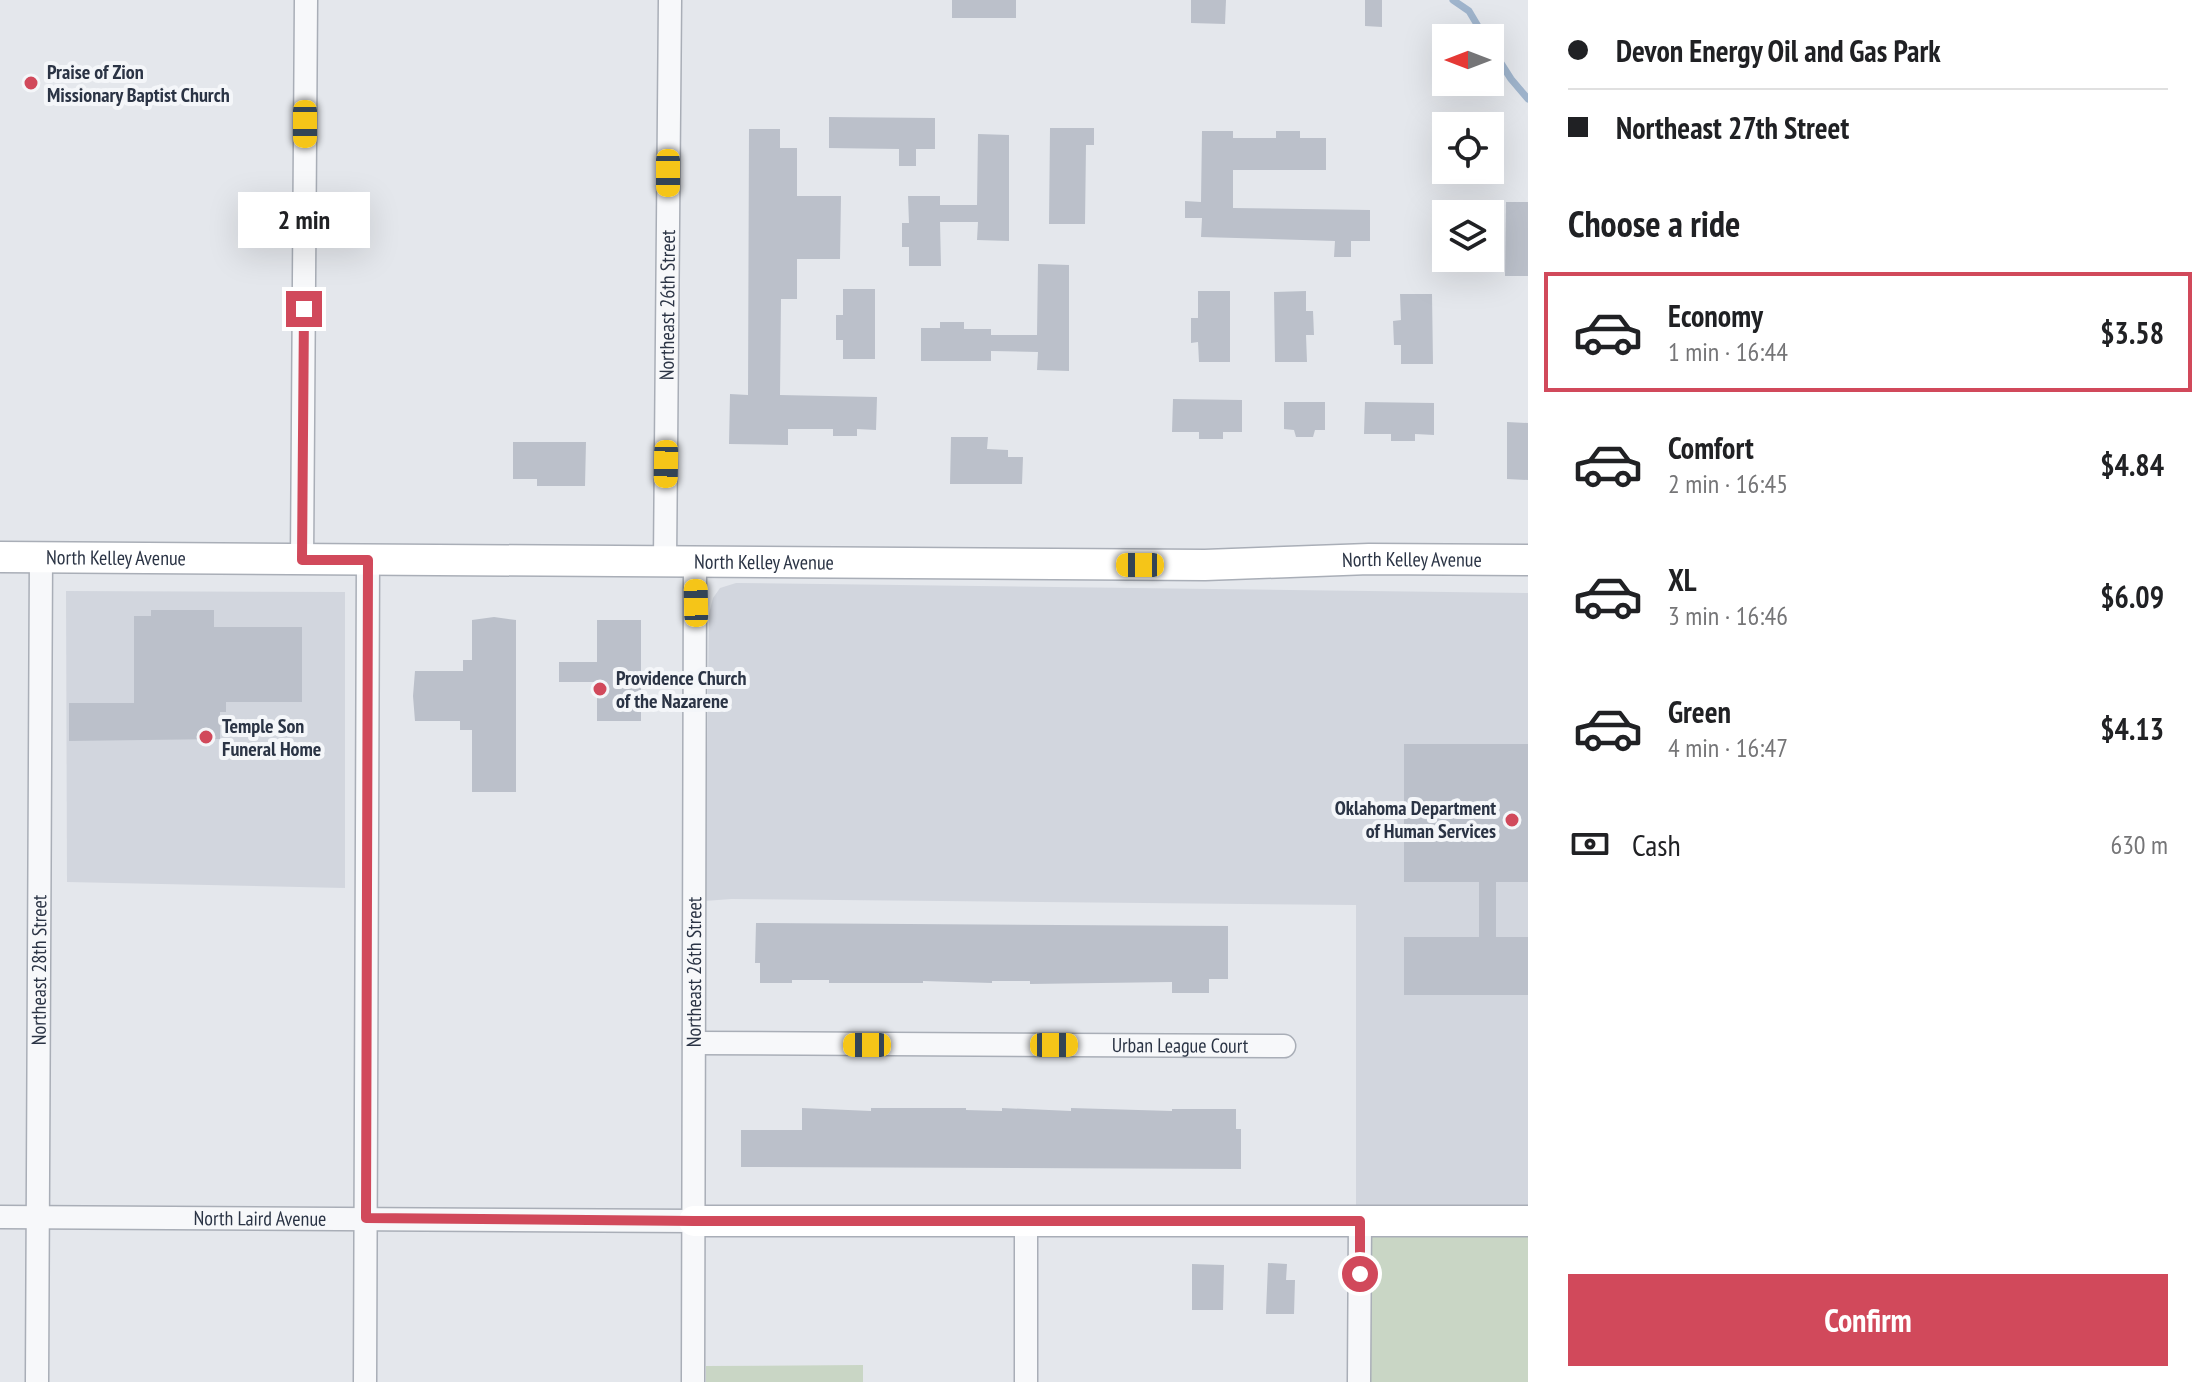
<!DOCTYPE html>
<html lang="en">
<head>
<meta charset="utf-8">
<style>
	:root { --surface:#fff; --page:#f2f2f2; --text:#202124; --muted:#757577; --line:#e0e0e0; --accent:#d1495b }
	body { margin:0; font-family:"PT Sans Narrow",sans-serif; background:var(--page); color:var(--text); height:100vh; display:flex; flex-direction:column; font-size:30px; white-space:nowrap }
	* { box-sizing:border-box; margin:0 }
	p { font-size:26px; color:var(--muted) }
	.icon { flex:none; width:44px; height:44px; fill:none; stroke:currentColor; stroke-width:2; stroke-linecap:round; stroke-linejoin:round }
	.map { position:relative; flex:1; overflow:hidden }
	.side { display:flex; flex-direction:column; background:var(--surface); width:680px }
	.side>* { flex:none }
	.top-card { display:grid; align-content:center; height:176px; padding:0 40px; background:var(--surface) }
	.needle { width:52px; rotate:270deg }
	.controls { position:absolute; left:1432px; top:24px; display:grid; gap:16px }
	.controls a { display:grid; place-items:center; width:72px; height:72px; border-radius:0px; background:var(--surface); box-shadow:0 8px 32px #0002; font-size:40px }
	.end { position:absolute; width:36px; height:36px; margin:-18px; border:10px solid #d1495b; background:#fff; box-shadow:0 0 0 4px #fff }
	.from { border-radius:50% }
	.bubble { position:absolute; height:56px; border-radius:0px; background:var(--surface); box-shadow:0 8px 32px #0002; font-size:26px; font-weight:700; line-height:56px; text-align:center }
	.car { position:absolute; width:24px; height:48px; margin:-24px -12px; border-radius:10px; box-shadow:0 0 6px 2px #0007; background:linear-gradient(#f5c518 24%,#345 0 40%,#f5c518 0 76%,#345 0 86%,#f5c518 0) }
	.top-card b { display:flex; align-items:center; gap:28px; height:76px; font-size:30px }
	.top-card b+b { border-top:2px solid var(--line) }
	.top-card i { width:20px; height:20px; background:var(--text) }
	ul { padding:0; list-style:none }
	li { display:flex; align-items:center; gap:24px; height:120px; margin:0 16px 12px; padding:0 24px; border:4px solid transparent; border-radius:0px }
	li div { flex:1 }
	li b { display:block; font-size:30px }
	li em { font-style:normal; font-weight:700 }
	li.current { border-color:var(--accent) }
	li>.icon { width:72px; height:72px; stroke-width:1.5 }
	h2 { padding:0 40px; font-size:36px; line-height:96px }
	.pay { display:flex; align-items:center; gap:20px; height:88px; padding:0 40px; font-size:30px }
	.pay p { margin-inline-start:auto }
	.cta { display:flex; gap:16px; margin-top:auto; padding:16px 40px }
	.cta a { flex:1; height:92px; border-radius:0px; background:var(--accent); color:#fff; font-size:32px; font-weight:700; line-height:92px; text-align:center }
	main { display:flex; flex:1; min-height:0 }
	.map>svg:first-child { display:block }
</style>
</head>
<body>
<main>
<div class="map">
<svg width="1528" height="1382" viewBox="0 0 1528 1382">
	<rect width="100%" height="100%" fill="#e4e7ec"/>
	<!-- built -->
	<g fill="#d2d6de">
		<path d="M 736,583 L 1528,593 L 1528,1208 L 1356,1207 L 1356,905 L 731,899 L 705,901 L 709,614 L 713,598 L 720,588 Z"/>
		<path d="M 66,591 L 345,592 L 345,888 L 67,882 Z"/>
	</g>
	<!-- green -->
	<g fill="#c9d6c5">
		<path d="M 1372,1235 L 1528,1236 L 1528,1382 L 1365,1382 L 1367,1242 Z"/>
		<path d="M 863,1365 L 863,1382 L 706,1382 L 706,1366 Z"/>
	</g>
	<g fill="none" stroke-linecap="round" stroke-linejoin="round">
		<!-- stream -->
		<g stroke="#9fb4cc" stroke-width="7">
			<path d="M 1453,0 L 1469,11 L 1485,38"/>
			<path d="M 1490,46 L 1511,79 L 1528,99"/>
		</g>
	</g>
	<!-- building -->
	<g fill="#bbc0ca">
		<rect x="952" y="0" width="64" height="18"/>
		<path d="M 1191,0 L 1226,0 L 1225,24 L 1191,23 Z"/>
		<path d="M 1365,0 L 1382,0 L 1382,27 L 1365,26 Z"/>
		<path d="M 829,117 L 935,118 L 935,149 L 916,149 L 916,166 L 899,166 L 899,149 L 829,148 Z"/>
		<path d="M 1050,128 L 1094,128 L 1094,145 L 1086,145 L 1085,224 L 1049,224 Z"/>
		<path d="M 749,129 L 780,129 L 780,148 L 797,148 L 797,196 L 841,196 L 840,259 L 797,259 L 797,299 L 781,299 L 780,395 L 877,397 L 876,430 L 857,429 L 857,436 L 833,436 L 833,429 L 788,429 L 788,445 L 729,444 L 730,394 L 748,395 Z"/>
		<path d="M 1202,131 L 1233,131 L 1233,138 L 1276,138 L 1276,131 L 1300,131 L 1300,138 L 1326,138 L 1326,170 L 1233,170 L 1233,208 L 1370,210 L 1370,241 L 1351,241 L 1351,257 L 1334,257 L 1335,241 L 1201,237 L 1202,218 L 1185,218 L 1185,201 L 1201,202 Z"/>
		<path d="M 978,134 L 1009,135 L 1009,241 L 977,240 L 978,222 L 940,222 L 941,266 L 909,266 L 909,247 L 902,247 L 902,223 L 909,223 L 908,196 L 940,196 L 940,205 L 977,205 Z"/>
		<path d="M 1506,202 L 1528,202 L 1528,276 L 1505,276 Z"/>
		<path d="M 1038,264 L 1069,265 L 1069,371 L 1037,370 L 1038,352 L 991,351 L 991,361 L 921,361 L 921,328 L 940,328 L 940,322 L 964,322 L 964,329 L 991,329 L 991,335 L 1037,335 Z"/>
		<path d="M 843,289 L 875,289 L 875,359 L 843,359 L 843,340 L 836,340 L 836,315 L 843,315 Z"/>
		<path d="M 1198,291 L 1230,291 L 1230,362 L 1199,362 L 1198,342 L 1191,343 L 1191,318 L 1198,318 Z"/>
		<path d="M 1306,291 L 1306,311 L 1313,311 L 1314,335 L 1306,335 L 1307,362 L 1275,362 L 1274,292 Z"/>
		<path d="M 1400,294 L 1432,294 L 1433,364 L 1401,364 L 1401,345 L 1394,345 L 1393,321 L 1401,320 Z"/>
		<path d="M 1173,399 L 1242,400 L 1242,432 L 1223,432 L 1223,439 L 1199,439 L 1199,432 L 1172,432 Z"/>
		<path d="M 1284,402 L 1325,402 L 1325,430 L 1315,430 L 1313,437 L 1296,437 L 1294,430 L 1284,429 Z"/>
		<path d="M 1365,402 L 1434,403 L 1434,435 L 1415,434 L 1415,441 L 1391,441 L 1391,434 L 1364,434 Z"/>
		<path d="M 1507,422 L 1528,423 L 1528,480 L 1507,479 Z"/>
		<path d="M 951,437 L 988,437 L 987,449 L 1008,450 L 1008,457 L 1023,457 L 1022,484 L 950,484 Z"/>
		<path d="M 513,442 L 586,442 L 585,486 L 537,486 L 537,479 L 513,479 Z"/>
		<path d="M 151,610 L 214,610 L 214,627 L 302,627 L 302,702 L 226,702 L 226,712 L 220,712 L 220,739 L 69,741 L 69,703 L 134,703 L 134,616 L 151,616 Z"/>
		<path d="M 494,617 L 516,620 L 516,792 L 472,792 L 472,730 L 460,730 L 460,721 L 415,721 L 413,696 L 415,671 L 463,671 L 463,660 L 472,660 L 472,620 Z"/>
		<path d="M 597,620 L 641,620 L 641,721 L 597,721 L 597,682 L 559,682 L 559,662 L 597,662 Z"/>
		<path d="M 1404,744 L 1528,744 L 1528,882 L 1496,882 L 1496,937 L 1528,937 L 1528,995 L 1404,995 L 1404,937 L 1479,937 L 1479,882 L 1404,882 Z"/>
		<path d="M 756,923 L 1228,926 L 1228,979 L 1209,979 L 1209,993 L 1172,993 L 1172,982 L 1030,984 L 1030,981 L 992,981 L 992,983 L 923,981 L 923,983 L 829,983 L 829,980 L 792,980 L 792,983 L 760,983 L 760,963 L 755,963 Z"/>
		<path d="M 802,1108 L 871,1111 L 871,1108 L 966,1108 L 966,1110 L 1002,1111 L 1002,1108 L 1071,1111 L 1071,1108 L 1172,1111 L 1172,1109 L 1236,1109 L 1236,1129 L 1241,1129 L 1241,1169 L 741,1167 L 741,1130 L 802,1130 Z"/>
		<path d="M 1268,1263 L 1287,1264 L 1286,1280 L 1295,1280 L 1294,1314 L 1266,1314 Z"/>
		<path d="M 1192,1264 L 1224,1265 L 1223,1310 L 1192,1310 Z"/>
	</g>
	<g fill="none" stroke-linecap="round" stroke-linejoin="round">
		<!-- street casing -->
		<g stroke="#a9aeb7" stroke-width="25">
			<g id="street">
				<path d="M 302,560 L 306,0"/>
				<path id="s1" d="M 665,561 L 670,0"/>
				<path id="s2" d="M 694,1043 L 1284,1046"/>
				<path id="s3" d="M 0,1217 L 694,1221"/>
				<path id="s4" d="M 37,1382 L 41,556"/>
				<path d="M 365,1382 L 368,560"/>
				<path id="s5" d="M 693,1382 L 695,561"/>
				<path d="M 1026,1382 L 1026,1220"/>
				<path d="M 1359,1382 L 1360,1221"/>
			</g>
		</g>
		<!-- secondary casing -->
		<g stroke="#a9aeb7" stroke-width="33">
			<g id="secondary">
				<path id="s6" d="M 0,557 L 1205,565 L 1369,559 L 1528,560"/>
				<path d="M 694,1221 L 1528,1221"/>
			</g>
		</g>
		<!-- street -->
		<use href="#street" stroke="#f7f8fa" stroke-width="22"/>
		<!-- secondary -->
		<use href="#secondary" stroke="#fff" stroke-width="30"/>
	</g>
	<g fill="none" stroke-linecap="round" stroke-linejoin="round">
		<!-- route -->
		<path stroke="#d1495b" stroke-width="10" d="M 304,309 L 302,560 L 368,560 L 366,1218 L 694,1221 L 1360,1221 L 1360,1274"/>
	</g>
	<!-- markers -->
	<g fill="#d1495b" stroke="#f4f6f9" stroke-width="3">
		<circle cx="31" cy="83" r="8"/>
		<circle cx="600" cy="689" r="8"/>
		<circle cx="206" cy="737" r="8"/>
		<circle cx="1512" cy="820" r="8"/>
	</g>
	<g text-anchor="middle" dominant-baseline="central" stroke-width="8" stroke-linejoin="round" paint-order="stroke">
		<!-- poi labels -->
		<g font-size="20" font-weight="bold" fill="#2b3445" stroke="#f4f6f9" text-anchor="start">
			<text x="47" y="72">Praise of Zion<tspan x="47" dy="23">Missionary Baptist Church</tspan></text>
			<text x="616" y="678">Providence Church<tspan x="616" dy="23">of the Nazarene</tspan></text>
			<text x="222" y="726">Temple Son<tspan x="222" dy="23">Funeral Home</tspan></text>
			<text x="1496" y="808" text-anchor="end">Oklahoma Department<tspan x="1496" dy="23">of Human Services</tspan></text>
		</g>
		<!-- street labels -->
		<g font-size="20" fill="#2b3445" stroke="#f4f6f9">
			<text stroke="none"><textPath href="#s1" startOffset="256">Northeast 26th Street</textPath></text>
			<text stroke="none"><textPath href="#s6" startOffset="116">North Kelley Avenue</textPath></text>
			<text stroke="none"><textPath href="#s6" startOffset="1412">North Kelley Avenue</textPath></text>
			<text stroke="none"><textPath href="#s6" startOffset="764">North Kelley Avenue</textPath></text>
			<text stroke="none"><textPath href="#s4" startOffset="412">Northeast 28th Street</textPath></text>
			<text stroke="none"><textPath href="#s5" startOffset="410">Northeast 26th Street</textPath></text>
			<text stroke="none"><textPath href="#s2" startOffset="486">Urban League Court</textPath></text>
			<text stroke="none"><textPath href="#s3" startOffset="260">North Laird Avenue</textPath></text>
		</g>
	</g>
</svg>
<div class="controls">
<a><svg class="needle" viewBox="-14 -14 28 28"><path d="M0-13l5 13h-10z" fill="#e53935"/><path d="M0 13l5-13h-10z" fill="#757577"/></svg></a>
<a><svg class="icon" aria-label="locate" viewBox="0 0 24 24"><circle cx="12" cy="12" r="6"/><path d="M12 2v4M12 18v4M2 12h4M18 12h4"/></svg></a>
<a><svg class="icon" aria-label="layers" viewBox="0 0 24 24"><path d="M12 4l9 5-9 5-9-5zM3 14l9 5 9-5"/></svg></a>
</div>
<i class="end from" style="left:1360px;top:1274px"></i>
<i class="end" style="left:304px;top:309px"></i>
<div class="bubble" style="left:238px;top:192px;width:132px">2 min</div>
<i class="car" style="left:305px;top:124px;rotate:180deg"></i>
<i class="car" style="left:668px;top:173px;rotate:180deg"></i>
<i class="car" style="left:666px;top:464px;rotate:181deg"></i>
<i class="car" style="left:1140px;top:565px;rotate:270deg"></i>
<i class="car" style="left:696px;top:603px;rotate:359deg"></i>
<i class="car" style="left:867px;top:1045px;rotate:270deg"></i>
<i class="car" style="left:1054px;top:1045px;rotate:90deg"></i>
</div>
<section class="side">
<div class="top-card">
<b><i class="from"></i>Devon Energy Oil and Gas Park</b>
<b><i></i>Northeast 27th Street</b>
</div>
<h2>Choose a ride</h2>
<ul>
<li class="current"><svg class="icon" aria-label="car" viewBox="0 0 24 24"><path d="M5 17H2v-5l4-1 3-4h7l3 4 3 1v5h-3M9 17h6M6 11h13"/><circle cx="7" cy="17" r="2"/><circle cx="17" cy="17" r="2"/></svg><div><b>Economy</b><p>1 min · 16:44</p></div><em>$3.58</em></li>
<li><svg class="icon" aria-label="car" viewBox="0 0 24 24"><path d="M5 17H2v-5l4-1 3-4h7l3 4 3 1v5h-3M9 17h6M6 11h13"/><circle cx="7" cy="17" r="2"/><circle cx="17" cy="17" r="2"/></svg><div><b>Comfort</b><p>2 min · 16:45</p></div><em>$4.84</em></li>
<li><svg class="icon" aria-label="car" viewBox="0 0 24 24"><path d="M5 17H2v-5l4-1 3-4h7l3 4 3 1v5h-3M9 17h6M6 11h13"/><circle cx="7" cy="17" r="2"/><circle cx="17" cy="17" r="2"/></svg><div><b>XL</b><p>3 min · 16:46</p></div><em>$6.09</em></li>
<li><svg class="icon" aria-label="car" viewBox="0 0 24 24"><path d="M5 17H2v-5l4-1 3-4h7l3 4 3 1v5h-3M9 17h6M6 11h13"/><circle cx="7" cy="17" r="2"/><circle cx="17" cy="17" r="2"/></svg><div><b>Green</b><p>4 min · 16:47</p></div><em>$4.13</em></li>
</ul>
<div class="pay"><svg class="icon" aria-label="cash" viewBox="0 0 24 24"><path d="M3 7h18v10H3z"/><circle cx="12" cy="12" r="2"/></svg>Cash<p>630 m</p></div>
<div class="cta"><a>Confirm</a></div>
</section>
</main>
</body>
</html>
